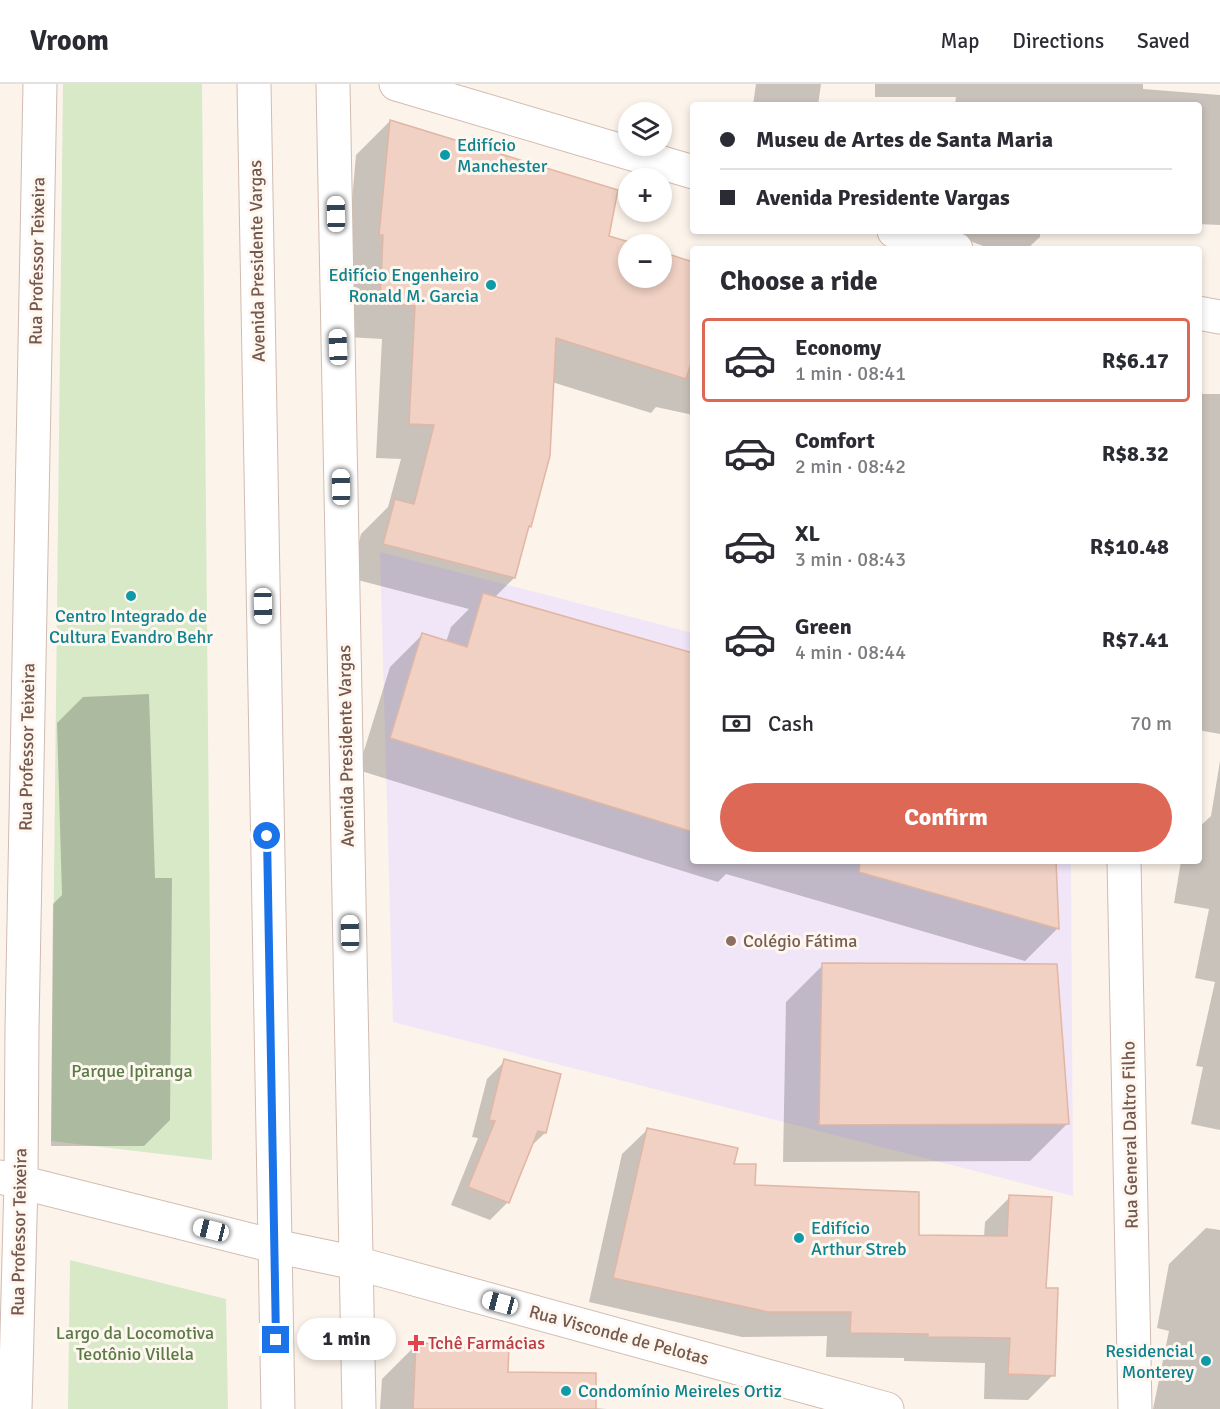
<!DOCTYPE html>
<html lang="en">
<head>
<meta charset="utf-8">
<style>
	:root { --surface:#fff; --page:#f7f7f7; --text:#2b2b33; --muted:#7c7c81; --line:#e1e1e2; --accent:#de6856 }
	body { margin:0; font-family:Signika,sans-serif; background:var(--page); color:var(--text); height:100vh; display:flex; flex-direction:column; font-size:22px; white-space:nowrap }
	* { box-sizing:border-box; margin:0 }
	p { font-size:20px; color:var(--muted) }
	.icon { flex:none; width:33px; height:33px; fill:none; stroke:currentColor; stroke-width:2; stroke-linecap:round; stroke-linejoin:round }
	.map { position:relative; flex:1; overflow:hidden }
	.side { position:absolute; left:690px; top:162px; width:512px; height:618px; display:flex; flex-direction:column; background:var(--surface); border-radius:6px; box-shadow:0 3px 9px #0003 }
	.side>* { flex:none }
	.top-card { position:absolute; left:690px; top:18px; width:512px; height:132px; border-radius:6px; box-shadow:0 3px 9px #0003; display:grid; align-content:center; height:132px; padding:0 30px; background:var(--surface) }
	.controls { position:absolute; left:618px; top:18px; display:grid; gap:12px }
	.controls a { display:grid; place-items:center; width:54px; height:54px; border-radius:50%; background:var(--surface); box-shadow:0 3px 9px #0003; font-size:30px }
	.end { position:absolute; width:27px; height:27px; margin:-14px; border:8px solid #1a73e8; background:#fff; box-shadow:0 0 0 3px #fff }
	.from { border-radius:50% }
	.bubble { position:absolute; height:42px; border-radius:21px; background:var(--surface); box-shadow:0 3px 9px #0003; font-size:20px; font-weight:800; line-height:42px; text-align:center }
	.car { position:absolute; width:18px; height:36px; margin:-18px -9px; border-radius:8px; box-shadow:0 0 4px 2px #0007; background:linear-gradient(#fff 24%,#345 0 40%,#fff 0 76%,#345 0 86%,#fff 0) }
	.top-card b { display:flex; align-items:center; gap:21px; height:57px; font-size:22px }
	.top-card b+b { border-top:2px solid var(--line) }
	.top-card i { width:15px; height:15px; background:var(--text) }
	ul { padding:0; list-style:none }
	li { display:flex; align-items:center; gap:18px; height:84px; margin:0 12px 9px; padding:0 18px; border:3px solid transparent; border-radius:6px }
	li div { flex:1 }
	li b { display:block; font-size:22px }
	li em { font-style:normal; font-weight:800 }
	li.active { border-color:var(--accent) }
	li>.icon { width:54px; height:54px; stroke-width:1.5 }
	h2 { padding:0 30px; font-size:27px; line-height:72px }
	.pay { display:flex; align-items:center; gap:15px; height:66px; padding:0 30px; font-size:22px }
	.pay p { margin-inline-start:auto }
	.action { display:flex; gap:12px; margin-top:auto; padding:12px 30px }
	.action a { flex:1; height:69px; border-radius:36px; background:var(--accent); color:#fff; font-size:24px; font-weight:800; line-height:69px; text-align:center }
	header { display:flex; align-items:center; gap:36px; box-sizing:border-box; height:84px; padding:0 30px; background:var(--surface); border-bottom:2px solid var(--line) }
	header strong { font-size:28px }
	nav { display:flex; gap:33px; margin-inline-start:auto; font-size:21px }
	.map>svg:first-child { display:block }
</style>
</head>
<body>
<header>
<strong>Vroom</strong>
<nav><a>Map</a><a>Directions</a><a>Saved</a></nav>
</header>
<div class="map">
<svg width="1220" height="1325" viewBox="0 0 1220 1325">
	<rect width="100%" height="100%" fill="#fcf3ea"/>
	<!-- education -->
	<path fill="#f0e6f8" d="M 380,468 L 693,549 L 693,777 L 1071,777 L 1073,1112 L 393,938 Z"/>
	<!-- green -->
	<g fill="#d8e9c8">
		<path d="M 63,0 L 202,0 L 212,1076 L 51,1057 Z"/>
		<path d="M 70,1176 L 226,1215 L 228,1325 L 68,1325 Z"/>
	</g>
	<!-- shadow -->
	<g fill="#0003">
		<path d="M 756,0 L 821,0 L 818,21 L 753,21 Z"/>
		<path d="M 875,0 L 1143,0 L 1143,5 L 1220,11 L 1220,141 L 1198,140 L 1198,21 L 955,21 L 956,13 L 875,13 Z"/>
		<path d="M 390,37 L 607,153 L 631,160 L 628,160 L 628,194 L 662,194 L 662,170 L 693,179 L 693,331 L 656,323 L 651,329 L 552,298 L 530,442 L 526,445 L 514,494 L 494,514 L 693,571 L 693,777 L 1054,777 L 1057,845 L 1025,877 L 726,790 L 718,798 L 358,686 L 390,583 L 422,551 L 446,558 L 451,543 L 469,525 L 350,494 L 361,450 L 388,423 L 401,375 L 376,374 L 382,255 L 347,253 L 346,184 L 356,71 Z"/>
		<path d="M 944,147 L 1040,147 L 1040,153 L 1027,165 L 991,165 Z"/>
		<path d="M 1198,310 L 1220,310 L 1220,650 L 1198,646 Z"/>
		<path d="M 149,610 L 155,794 L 172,794 L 170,1036 L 144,1062 L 51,1062 L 53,820 L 62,811 L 57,639 L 83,613 Z"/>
		<path d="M 1220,677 L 1220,1046 L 1191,1040 L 1203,983 L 1196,982 L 1215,898 L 1195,894 L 1209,825 L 1174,819 L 1181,777 L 1198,777 L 1198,744 L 1211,732 Z"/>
		<path d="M 823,881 L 1068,1039 L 1030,1077 L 783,1078 L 786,918 Z"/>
		<path d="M 505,977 L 545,1049 L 530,1063 L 508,1118 L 490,1136 L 451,1121 L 478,1054 L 472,1053 L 487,995 Z"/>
		<path d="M 647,1046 L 732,1082 L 754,1103 L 917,1152 L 984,1153 L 985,1138 L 1010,1113 L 1044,1206 L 1053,1291 L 1028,1316 L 984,1315 L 985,1279 L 904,1277 L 904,1274 L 826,1273 L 827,1252 L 742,1253 L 589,1218 L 622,1070 Z"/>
		<path d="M 1206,1144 L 1220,1146 L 1220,1325 L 1153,1325 L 1169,1247 L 1157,1244 L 1169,1180 Z"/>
		<path d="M 417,1260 L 506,1290 L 594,1324 L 607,1325 L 380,1325 L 382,1295 Z"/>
	</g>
	<!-- building -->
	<g fill="#f0d1c3" stroke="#e1b6a4" stroke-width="1.5">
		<path d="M 390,36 L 618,106 L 609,152 L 636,160 L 628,160 L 628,194 L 662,194 L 662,168 L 693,178 L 693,273 L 686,295 L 556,254 L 550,372 L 531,443 L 529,442 L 515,494 L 383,460 L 395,415 L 414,420 L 434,341 L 409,340 L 415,222 L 380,219 L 383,151 L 379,151 Z"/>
		<path d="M 483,509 L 693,569 L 693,748 L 390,654 L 422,549 L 467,563 Z"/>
		<path d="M 860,777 L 1056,777 L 1059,845 L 859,788 Z"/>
		<path d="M 822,879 L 1057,880 L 1069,1040 L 819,1041 Z"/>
		<path d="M 504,975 L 561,990 L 546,1049 L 538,1047 L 509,1119 L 468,1103 L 495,1037 L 489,1036 Z"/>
		<path d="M 647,1044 L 738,1064 L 734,1080 L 756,1080 L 755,1101 L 919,1108 L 919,1151 L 1007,1152 L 1009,1111 L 1052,1113 L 1046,1204 L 1058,1204 L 1055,1292 L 1008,1290 L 1010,1254 L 928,1253 L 928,1250 L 850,1249 L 851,1228 L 768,1228 L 613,1194 Z"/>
		<path d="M 416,1259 L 509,1262 L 508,1288 L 596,1289 L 596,1325 L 413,1325 Z"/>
	</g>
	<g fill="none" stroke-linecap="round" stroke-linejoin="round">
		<!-- street casing -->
		<g stroke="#cfbcb2" stroke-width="35">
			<g id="street">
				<path d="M 1124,777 L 1135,1325"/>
				<path d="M 15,1325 L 21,1098 L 22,944 L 40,0"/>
			</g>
		</g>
		<!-- secondary casing -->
		<g stroke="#d2bcb0" stroke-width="35">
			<g id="secondary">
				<path d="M 254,0 L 278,1325"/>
				<path d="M 333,0 L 359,1325"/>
				<path d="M 396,0 L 693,88"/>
				<path d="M 894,147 L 956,165"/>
				<path d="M 1198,229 L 1220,233"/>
				<path d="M 0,1093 L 274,1162 L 356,1179 L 887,1325"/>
			</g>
		</g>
		<!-- street -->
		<use href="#street" stroke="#fff" stroke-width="33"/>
		<!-- secondary -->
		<use href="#secondary" stroke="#fff" stroke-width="33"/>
	</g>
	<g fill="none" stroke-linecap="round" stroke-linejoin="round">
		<!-- route -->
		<path stroke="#1a73e8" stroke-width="8" d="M 267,752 L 276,1256"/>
	</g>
	<!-- markers -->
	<g fill="#0f9aa8" stroke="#fef7f0" stroke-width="2">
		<circle cx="445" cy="71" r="6"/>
		<circle cx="491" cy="201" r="6"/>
		<circle cx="131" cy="512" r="6"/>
		<circle cx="799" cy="1154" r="6"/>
		<circle cx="1206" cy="1277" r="6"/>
		<circle cx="566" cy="1307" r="6"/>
	</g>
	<circle fill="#8d6e63" stroke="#fef7f0" stroke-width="2" cx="731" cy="857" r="6"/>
	<path fill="#e0444e" stroke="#fef7f0" stroke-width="2" d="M413 1250h6v6h6v6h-6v6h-6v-6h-6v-6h6z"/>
	<g text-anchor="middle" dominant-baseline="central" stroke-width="6" stroke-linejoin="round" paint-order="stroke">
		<!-- culture labels -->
		<g font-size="18" fill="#0d838f" stroke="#fef7f0" text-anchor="start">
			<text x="457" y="61">Edifício<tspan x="457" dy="21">Manchester</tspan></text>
			<text x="479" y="191" text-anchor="end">Edifício Engenheiro<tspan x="479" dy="21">Ronald M. Garcia</tspan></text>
			<text x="131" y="532" text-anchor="middle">Centro Integrado de<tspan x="131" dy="21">Cultura Evandro Behr</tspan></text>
			<text x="811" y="1144">Edifício<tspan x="811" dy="21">Arthur Streb</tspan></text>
			<text x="1194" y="1267" text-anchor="end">Residencial<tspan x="1194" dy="21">Monterey</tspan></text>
			<text x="578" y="1307">Condomínio Meireles Ortiz</text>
		</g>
		<!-- street labels -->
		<g font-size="18" fill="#75584e" stroke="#fef7f0">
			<text transform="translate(37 177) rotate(-89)">Rua Professor Teixeira</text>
			<text transform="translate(257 177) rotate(-91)">Avenida Presidente Vargas</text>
			<text transform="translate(346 662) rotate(-91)">Avenida Presidente Vargas</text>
			<text transform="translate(27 663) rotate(-89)">Rua Professor Teixeira</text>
			<text transform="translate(1130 1051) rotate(-91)">Rua General Daltro Filho</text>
			<text transform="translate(19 1148) rotate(-89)">Rua Professor Teixeira</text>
			<text transform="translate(619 1251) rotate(15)">Rua Visconde de Pelotas</text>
		</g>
		<!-- education labels -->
		<g font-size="18" fill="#785e54" stroke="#fef7f0" text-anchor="start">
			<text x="743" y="857">Colégio Fátima</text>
		</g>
		<!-- park labels -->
		<g font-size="18" fill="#5a7a46" stroke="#fef7f0">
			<text x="132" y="987">Parque Ipiranga</text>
			<text x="135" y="1249">Largo da Locomotiva<tspan x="135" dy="21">Teotônio Villela</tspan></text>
		</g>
		<!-- health labels -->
		<g font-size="18" fill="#be3a42" stroke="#fef7f0" text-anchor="start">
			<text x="428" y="1259">Tchê Farmácias</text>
		</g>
	</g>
</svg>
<div class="controls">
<a><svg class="icon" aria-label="layers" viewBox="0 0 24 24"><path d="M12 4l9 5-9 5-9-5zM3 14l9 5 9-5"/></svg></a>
<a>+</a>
<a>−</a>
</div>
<i class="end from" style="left:267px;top:752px"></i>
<i class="end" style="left:276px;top:1256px"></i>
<div class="bubble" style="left:297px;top:1234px;width:99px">1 min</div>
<i class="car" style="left:336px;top:130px;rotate:359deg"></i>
<i class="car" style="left:338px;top:263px;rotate:358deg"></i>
<i class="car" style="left:341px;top:403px;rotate:359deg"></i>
<i class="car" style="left:263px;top:522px;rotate:179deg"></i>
<i class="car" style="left:350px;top:849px;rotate:359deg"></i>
<i class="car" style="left:211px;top:1146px;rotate:284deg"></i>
<i class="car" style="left:500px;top:1219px;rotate:285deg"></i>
<div class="top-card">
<b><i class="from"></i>Museu de Artes de Santa Maria</b>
<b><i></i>Avenida Presidente Vargas</b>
</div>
<section class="side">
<h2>Choose a ride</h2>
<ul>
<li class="active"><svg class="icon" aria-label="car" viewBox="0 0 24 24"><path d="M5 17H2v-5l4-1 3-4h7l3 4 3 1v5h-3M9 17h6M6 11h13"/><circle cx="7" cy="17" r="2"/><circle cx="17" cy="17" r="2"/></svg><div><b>Economy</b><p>1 min · 08:41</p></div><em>R$6.17</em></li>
<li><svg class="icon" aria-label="car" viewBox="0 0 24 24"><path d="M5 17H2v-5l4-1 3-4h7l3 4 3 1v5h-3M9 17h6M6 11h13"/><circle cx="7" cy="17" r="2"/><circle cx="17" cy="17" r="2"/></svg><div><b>Comfort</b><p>2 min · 08:42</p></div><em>R$8.32</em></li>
<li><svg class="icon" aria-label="car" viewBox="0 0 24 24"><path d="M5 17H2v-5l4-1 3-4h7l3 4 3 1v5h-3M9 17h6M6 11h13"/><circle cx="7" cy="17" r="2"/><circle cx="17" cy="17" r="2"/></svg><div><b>XL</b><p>3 min · 08:43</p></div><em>R$10.48</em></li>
<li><svg class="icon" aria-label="car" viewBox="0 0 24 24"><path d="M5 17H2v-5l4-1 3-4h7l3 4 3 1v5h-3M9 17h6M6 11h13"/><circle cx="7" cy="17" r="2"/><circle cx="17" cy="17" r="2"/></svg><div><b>Green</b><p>4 min · 08:44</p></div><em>R$7.41</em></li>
</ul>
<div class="pay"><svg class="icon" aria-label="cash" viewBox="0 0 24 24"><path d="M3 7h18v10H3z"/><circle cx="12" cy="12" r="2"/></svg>Cash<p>70 m</p></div>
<div class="action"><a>Confirm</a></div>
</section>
</div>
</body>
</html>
